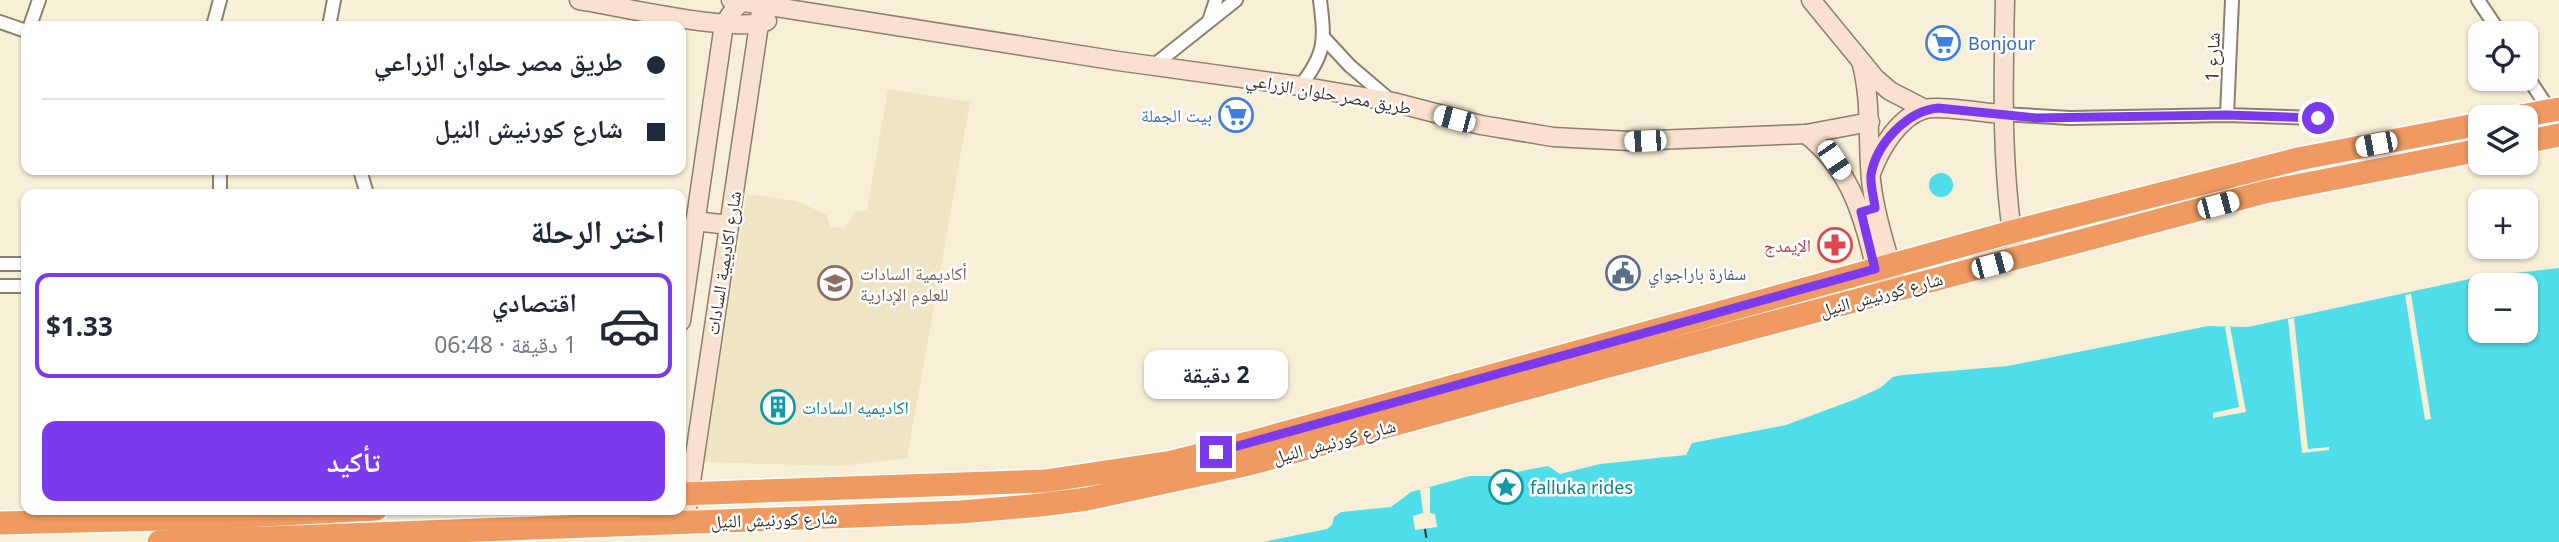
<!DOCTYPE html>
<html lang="ar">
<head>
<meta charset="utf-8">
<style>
	:root { --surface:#fff; --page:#f2f2f3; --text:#1f2937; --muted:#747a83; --line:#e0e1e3; --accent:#7c3aed }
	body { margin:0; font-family:"Noto Sans","Noto Naskh Arabic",sans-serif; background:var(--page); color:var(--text); direction:rtl; height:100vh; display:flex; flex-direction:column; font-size:26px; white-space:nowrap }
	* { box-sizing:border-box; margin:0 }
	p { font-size:23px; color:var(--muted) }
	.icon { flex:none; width:38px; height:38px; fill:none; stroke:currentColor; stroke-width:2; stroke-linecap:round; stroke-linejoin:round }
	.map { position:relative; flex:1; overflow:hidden; direction:ltr }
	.sheet { position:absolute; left:21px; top:189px; width:665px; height:326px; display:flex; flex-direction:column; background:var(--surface); border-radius:14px; box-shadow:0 2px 5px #0004; direction:rtl }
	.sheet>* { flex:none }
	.top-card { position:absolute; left:21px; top:21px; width:665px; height:154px; border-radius:14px; box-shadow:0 2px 5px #0004; direction:rtl; display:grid; align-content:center; height:154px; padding:0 21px; background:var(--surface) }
	.tools { position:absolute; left:2468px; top:21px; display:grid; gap:14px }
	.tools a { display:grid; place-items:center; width:70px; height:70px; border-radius:14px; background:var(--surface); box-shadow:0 2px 5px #0004; font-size:35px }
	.end { position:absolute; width:32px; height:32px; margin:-16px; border:9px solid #7c3aed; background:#fff; box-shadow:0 0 0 4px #fff }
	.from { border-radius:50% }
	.bubble { position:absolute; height:49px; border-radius:14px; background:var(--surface); box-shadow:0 2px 5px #0004; font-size:23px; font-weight:700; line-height:49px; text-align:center; direction:rtl }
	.car { position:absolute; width:21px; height:42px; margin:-21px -10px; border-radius:9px; box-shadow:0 0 5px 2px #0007; background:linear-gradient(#fff 24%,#345 0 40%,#fff 0 76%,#345 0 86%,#fff 0) }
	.top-card b { display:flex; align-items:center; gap:24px; height:66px; font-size:26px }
	.top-card b+b { border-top:2px solid var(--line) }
	.top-card i { width:18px; height:18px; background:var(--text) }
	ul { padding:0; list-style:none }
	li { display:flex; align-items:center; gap:21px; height:105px; margin:0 14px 10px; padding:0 7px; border:4px solid transparent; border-radius:14px }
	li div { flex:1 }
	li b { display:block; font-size:26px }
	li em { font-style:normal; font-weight:700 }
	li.current { border-color:var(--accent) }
	li>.icon { width:63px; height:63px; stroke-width:1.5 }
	h2 { padding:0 21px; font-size:32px; line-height:84px }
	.cta { display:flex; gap:14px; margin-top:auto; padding:14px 21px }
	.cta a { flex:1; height:80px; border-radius:14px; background:var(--accent); color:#fff; font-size:28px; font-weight:700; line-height:80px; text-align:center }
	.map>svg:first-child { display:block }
</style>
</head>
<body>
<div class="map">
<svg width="2559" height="542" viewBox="0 0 2559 542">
	<rect width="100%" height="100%" fill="#f8efd7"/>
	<!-- built -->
	<path fill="#efe4c4" d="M 888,89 L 970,102 L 907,458 L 839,466 L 703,462 L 747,194 L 797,201 L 827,215 L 830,227 L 845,228 L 856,211 L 867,211 Z"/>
	<!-- water -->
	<g fill="#4fdde9" fill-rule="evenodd">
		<circle cx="1941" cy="185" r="12"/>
		<path d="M 2559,268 L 2559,542 L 1263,542 L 1327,529 L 1332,525 L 1334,517 L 1341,512 L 1391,507 L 1411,492 L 1470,476 L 1496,476 L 1548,466 L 1560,474 L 1600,464 L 1686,455 L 1692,443 L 1786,425 L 1856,399 L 1880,388 L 1893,377 L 1903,375 L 2008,366 L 2208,326 L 2248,327 L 2479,277 ZM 2480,285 L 2525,285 L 2525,331 L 2480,331 Z"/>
	</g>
	<!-- pier -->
	<g fill="#f8efd7">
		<path d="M 2411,294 L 2431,419 L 2425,420 L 2405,295 Z"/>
		<path d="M 2294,318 L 2308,449 L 2329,447 L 2329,450 L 2302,453 L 2288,319 Z"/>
		<path d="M 2230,326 L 2246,412 L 2213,418 L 2213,413 L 2239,407 L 2225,327 Z"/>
		<path d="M 1430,487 L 1430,513 L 1435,514 L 1437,527 L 1415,530 L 1413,516 L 1423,513 L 1420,489 Z"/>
	</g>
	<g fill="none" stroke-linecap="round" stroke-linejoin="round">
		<!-- ferry -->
		<path stroke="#1e3638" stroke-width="2" stroke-dasharray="9 7" stroke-linecap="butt" d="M 1425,529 L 1427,542"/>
		<!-- street casing -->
		<g stroke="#89816b" stroke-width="16">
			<g id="street">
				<path d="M 2478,0 L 2500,33"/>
				<path d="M 1209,21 L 1216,0"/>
				<path d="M 0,22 L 26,31"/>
				<path d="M 30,26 L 39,0"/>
				<path d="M 213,26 L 220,0"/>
				<path d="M 329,26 L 334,0"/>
				<path d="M 1324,38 L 1350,66 L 1390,100"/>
				<path d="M 1153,66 L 1236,0"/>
				<path d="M 2525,73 L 2550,111"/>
				<path d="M 1300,86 C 1326,54 1325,40 1320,0"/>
				<path d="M 2002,114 L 2070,118 L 2227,115 L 2318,118"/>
				<path d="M 2227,115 L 2232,0"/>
				<path d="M 220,170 L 220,194"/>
				<path d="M 360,170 L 367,194"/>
				<path d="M 0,264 L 26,264"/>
				<path d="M 0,286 L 26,286"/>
			</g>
		</g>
		<!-- secondary casing -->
		<g stroke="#89816b" stroke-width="21">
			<g id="secondary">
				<path d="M 579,0 C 619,6 735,34 767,21"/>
				<path d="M 731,0 L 1118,61 L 1300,86 L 1393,102 L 1481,125 L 1553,137 L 1630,141 L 1806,134 L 1870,122"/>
				<path d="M 1811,0 L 1875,78 L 1890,91 L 1925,109"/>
				<path d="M 2005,0 C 2003,87 2001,172 2016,259"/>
				<path d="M 1861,61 C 1872,101 1867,139 1871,180 C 1875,217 1888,254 1898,290"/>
				<path d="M 1806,134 C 1859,176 1866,232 1882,294"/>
				<path d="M 1872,171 C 1881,147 1899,117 1925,109 C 1941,105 1984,113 2002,114"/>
				<path d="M 695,221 L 729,225"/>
				<path d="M 681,321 L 724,24 L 735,8 L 744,0"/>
				<path d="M 685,522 L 762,4"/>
			</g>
		</g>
		<!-- highway casing -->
		<g stroke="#fff" stroke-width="26">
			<g id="highway">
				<path d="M 2516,117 L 2559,109"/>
				<path d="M 2525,142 L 2559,135"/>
				<path d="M 681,494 L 1045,481 L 1172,462 L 1248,443 L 2011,232 L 2298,159 L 2480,124"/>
				<path d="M 0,523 L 206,518 L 376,509"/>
				<path d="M 159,542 L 961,512 L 1041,505 L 1087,499 L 1249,464 L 1590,371 L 2265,192 L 2480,150"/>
			</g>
		</g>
		<!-- street -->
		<use href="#street" stroke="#fff" stroke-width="12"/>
		<!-- secondary -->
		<use href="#secondary" stroke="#fae1cf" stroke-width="18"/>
		<!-- highway -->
		<use href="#highway" stroke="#ee9a60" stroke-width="23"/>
	</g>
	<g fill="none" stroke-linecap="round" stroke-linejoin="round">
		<!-- route -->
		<path stroke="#7c3aed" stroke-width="9" d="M 1216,452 L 1875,269 L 1861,212 L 1875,208 C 1874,198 1870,185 1871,175 C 1876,144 1907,111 1938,108 L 2036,118 L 2227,115 L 2318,118"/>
	</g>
	<!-- icons -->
	<defs>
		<g id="supermarket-ring" transform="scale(1.75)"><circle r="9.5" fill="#fff" stroke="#3f7fe0" stroke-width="1.5"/><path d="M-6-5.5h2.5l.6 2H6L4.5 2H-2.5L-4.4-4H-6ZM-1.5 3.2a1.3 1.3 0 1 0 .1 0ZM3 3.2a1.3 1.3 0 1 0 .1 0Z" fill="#3f7fe0"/></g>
		<g id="pharmacy-ring" transform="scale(1.75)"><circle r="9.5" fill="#fff" stroke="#e0444e" stroke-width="1.5"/><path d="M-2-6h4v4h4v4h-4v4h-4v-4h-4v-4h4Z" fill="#e0444e"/></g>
		<g id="civic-ring" transform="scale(1.75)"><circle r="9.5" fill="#fff" stroke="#5c6f8a" stroke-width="1.5"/><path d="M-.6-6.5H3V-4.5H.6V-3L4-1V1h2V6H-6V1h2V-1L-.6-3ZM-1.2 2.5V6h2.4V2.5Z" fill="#5c6f8a"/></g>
		<g id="university-ring" transform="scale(1.75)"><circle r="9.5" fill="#fff" stroke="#8d6e63" stroke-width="1.5"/><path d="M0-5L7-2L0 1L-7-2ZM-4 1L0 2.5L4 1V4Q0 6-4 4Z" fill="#8d6e63"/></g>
		<g id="building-ring" transform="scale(1.75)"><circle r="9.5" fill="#fff" stroke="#0f9aa8" stroke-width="1.5"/><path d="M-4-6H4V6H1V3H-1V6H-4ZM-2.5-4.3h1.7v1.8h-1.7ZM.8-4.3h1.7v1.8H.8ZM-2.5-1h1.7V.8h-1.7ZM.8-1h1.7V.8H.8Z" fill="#0f9aa8"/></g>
		<g id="sight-ring" transform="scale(1.75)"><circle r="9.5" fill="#fff" stroke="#0f9aa8" stroke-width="1.5"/><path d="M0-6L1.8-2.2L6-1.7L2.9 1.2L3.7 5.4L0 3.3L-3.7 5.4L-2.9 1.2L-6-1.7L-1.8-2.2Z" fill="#0f9aa8"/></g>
	</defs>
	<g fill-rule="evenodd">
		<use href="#supermarket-ring" x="1943" y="43"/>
		<use href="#supermarket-ring" x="1236" y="115"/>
		<use href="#pharmacy-ring" x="1835" y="245"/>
		<use href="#civic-ring" x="1623" y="273"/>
		<use href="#university-ring" x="835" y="283"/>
		<use href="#building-ring" x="778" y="407"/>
		<use href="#sight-ring" x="1506" y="487"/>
	</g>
	<g text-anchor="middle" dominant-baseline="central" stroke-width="5" stroke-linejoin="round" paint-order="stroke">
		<!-- shop labels -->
		<g font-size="18" fill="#366cbe" stroke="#fff" text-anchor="start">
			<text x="1968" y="43">Bonjour</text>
			<text x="1212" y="115" text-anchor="end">بيت الجملة</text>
		</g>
		<!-- street labels -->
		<g font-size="18" fill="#363229" stroke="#fff">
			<text transform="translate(2212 57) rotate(-88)">شارع 1</text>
			<text transform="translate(1329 93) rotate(10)">طريق مصر حلوان الزراعي</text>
			<text transform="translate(723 263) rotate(-81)">شارع اكاديمية السادات</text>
			<text transform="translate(1881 294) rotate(-15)">شارع كورنيش النيل</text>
			<text transform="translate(1334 441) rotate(-15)">شارع كورنيش النيل</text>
			<text transform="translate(774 519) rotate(-2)">شارع كورنيش النيل</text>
		</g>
		<!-- health labels -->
		<g font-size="18" fill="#be3a42" stroke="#fff" text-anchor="end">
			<text x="1811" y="245">الإيمدج</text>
		</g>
		<!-- education labels -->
		<g font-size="18" fill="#785e54" stroke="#fff" text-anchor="start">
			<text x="860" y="273">أكاديمية السادات<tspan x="860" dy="21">للعلوم الإدارية</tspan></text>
		</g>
		<!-- service labels -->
		<g font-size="18" fill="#4e5e75" stroke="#fff" text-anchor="start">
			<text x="1648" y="273">سفارة باراجواي</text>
		</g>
		<!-- culture labels -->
		<g font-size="18" fill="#0d838f" stroke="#fff" text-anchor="start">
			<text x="802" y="407">اكاديميه السادات</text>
			<text x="1530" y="487">falluka rides</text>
		</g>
	</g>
</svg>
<div class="tools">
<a><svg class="icon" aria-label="locate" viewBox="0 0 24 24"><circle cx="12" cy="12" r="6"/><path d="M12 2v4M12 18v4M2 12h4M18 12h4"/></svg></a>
<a><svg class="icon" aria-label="layers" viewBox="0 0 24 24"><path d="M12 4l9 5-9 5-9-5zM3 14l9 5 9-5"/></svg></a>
<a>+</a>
<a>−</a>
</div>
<i class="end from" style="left:2318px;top:118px"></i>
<i class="end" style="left:1216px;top:452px"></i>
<div class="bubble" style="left:1144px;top:350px;width:144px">2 دقيقة</div>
<i class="car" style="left:1454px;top:119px;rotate:285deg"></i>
<i class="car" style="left:1645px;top:141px;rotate:268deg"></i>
<i class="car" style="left:2376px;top:144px;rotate:259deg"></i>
<i class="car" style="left:1834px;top:160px;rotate:146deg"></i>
<i class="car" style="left:2218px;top:205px;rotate:75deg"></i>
<i class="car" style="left:1992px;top:265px;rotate:75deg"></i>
<div class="top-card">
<b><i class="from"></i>طريق مصر حلوان الزراعي</b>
<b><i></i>شارع كورنيش النيل</b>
</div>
<section class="sheet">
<h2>اختر الرحلة</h2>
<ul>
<li class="current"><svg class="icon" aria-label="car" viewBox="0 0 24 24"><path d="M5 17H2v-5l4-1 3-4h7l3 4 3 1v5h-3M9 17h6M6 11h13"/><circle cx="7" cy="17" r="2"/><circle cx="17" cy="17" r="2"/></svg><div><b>اقتصادي</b><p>1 دقيقة · 06:48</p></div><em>$1.33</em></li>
</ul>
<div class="cta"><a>تأكيد</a></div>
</section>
</div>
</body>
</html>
